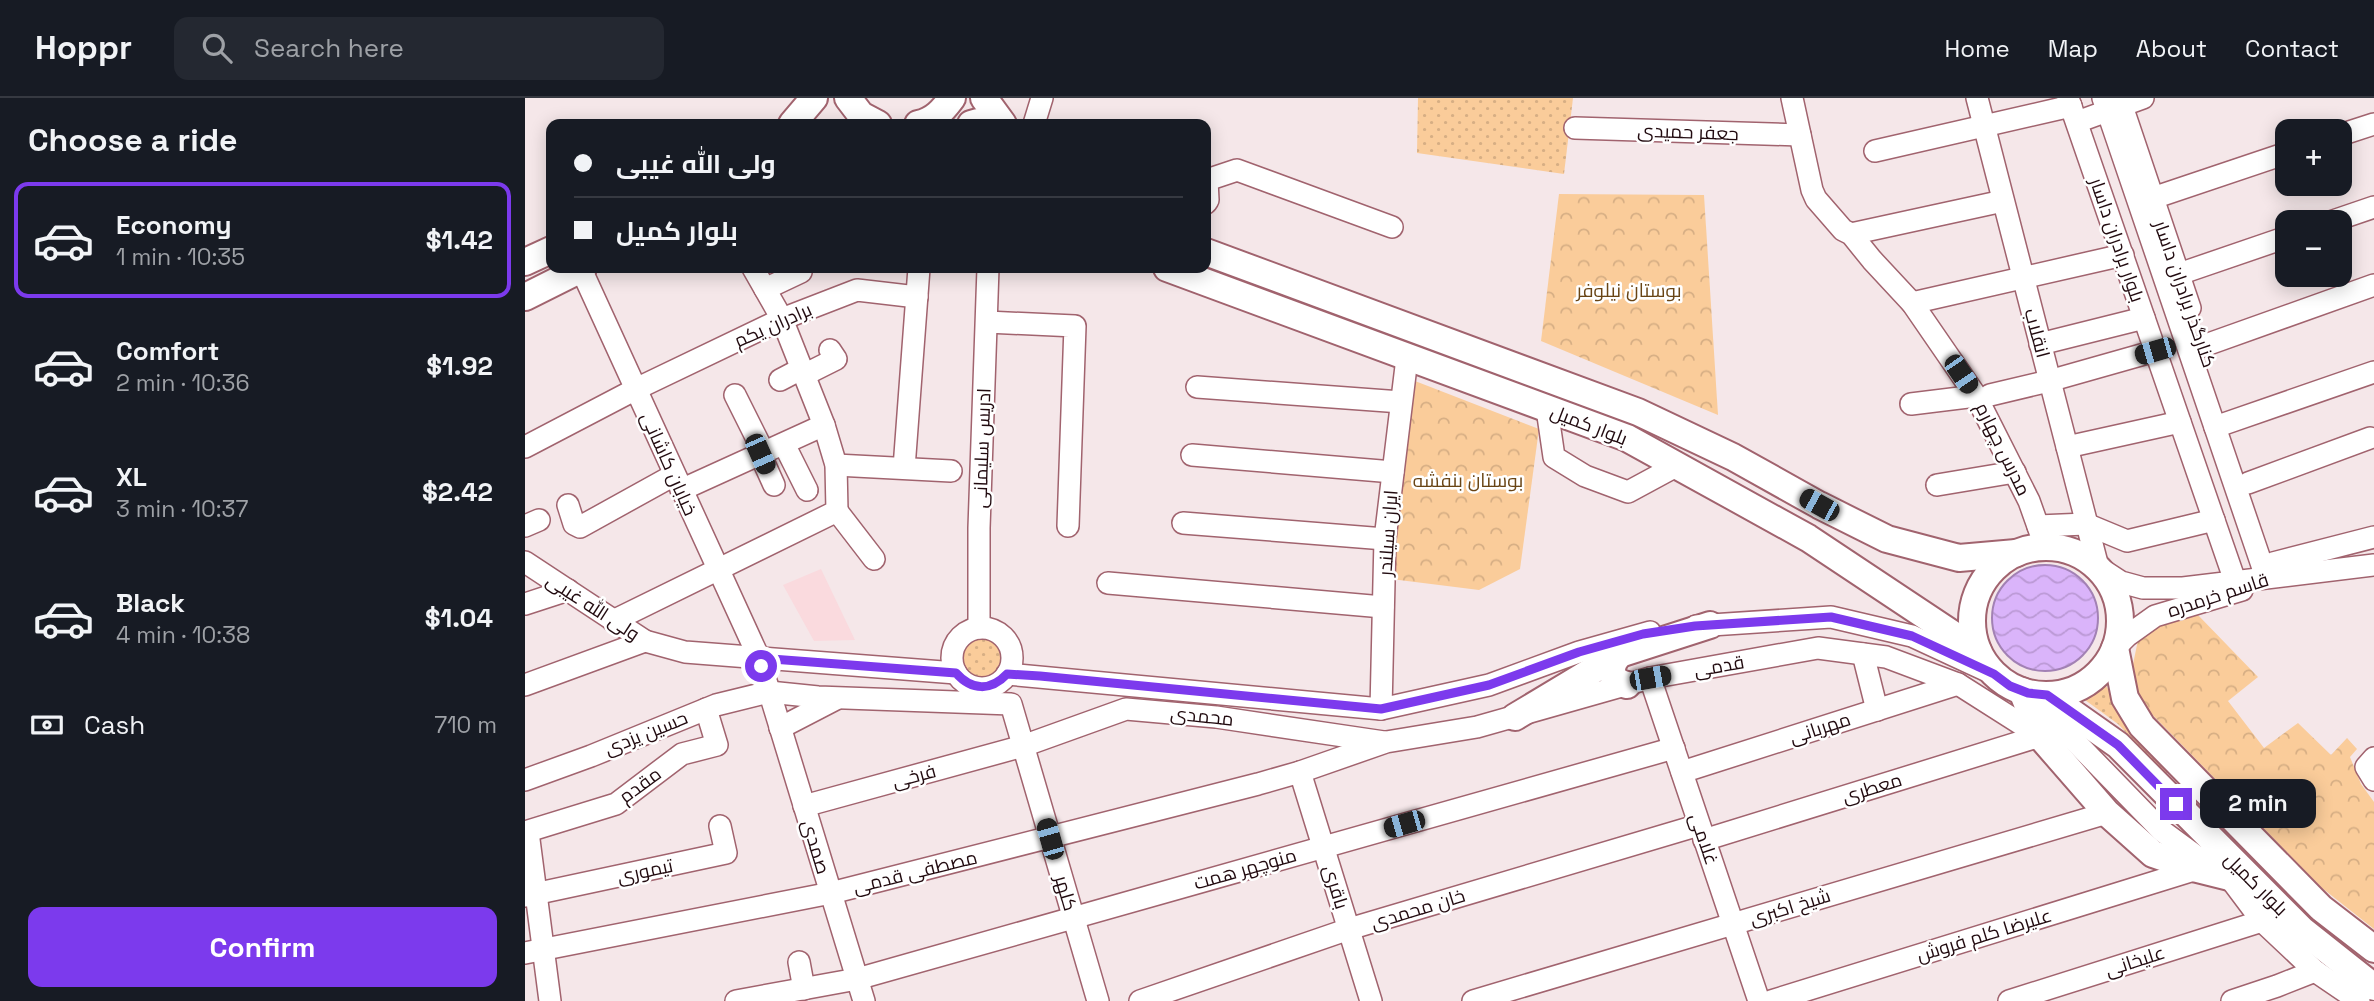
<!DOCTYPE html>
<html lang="en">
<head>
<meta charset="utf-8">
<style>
	:root { --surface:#171b24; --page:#242831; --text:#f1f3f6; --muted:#9ea1a6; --line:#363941; --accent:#7c3aed }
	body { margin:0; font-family:"Space Grotesk",Cairo,sans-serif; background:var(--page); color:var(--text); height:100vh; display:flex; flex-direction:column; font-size:26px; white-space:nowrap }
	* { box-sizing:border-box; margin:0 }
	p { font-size:23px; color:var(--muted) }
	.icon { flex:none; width:38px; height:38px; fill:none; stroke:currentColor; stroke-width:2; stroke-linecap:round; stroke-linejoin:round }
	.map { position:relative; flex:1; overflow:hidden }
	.panel { display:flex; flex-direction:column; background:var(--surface); width:525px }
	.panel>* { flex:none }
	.banner { position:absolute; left:21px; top:21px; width:665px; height:154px; border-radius:14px; box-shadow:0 4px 18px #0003; display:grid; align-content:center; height:154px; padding:0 28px; background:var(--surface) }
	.tools { position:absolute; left:1750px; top:21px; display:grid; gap:14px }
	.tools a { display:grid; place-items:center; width:77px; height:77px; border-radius:14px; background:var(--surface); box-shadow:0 4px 18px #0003; font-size:35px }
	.end { position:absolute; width:32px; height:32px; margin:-16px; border:9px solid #7c3aed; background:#fff; box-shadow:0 0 0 4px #fff }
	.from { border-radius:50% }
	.bubble { position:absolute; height:49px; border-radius:14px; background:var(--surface); box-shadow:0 4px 18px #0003; font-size:23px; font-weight:700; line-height:49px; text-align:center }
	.car { position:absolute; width:21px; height:42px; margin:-21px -10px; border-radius:9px; box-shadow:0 0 5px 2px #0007; background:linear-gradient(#222 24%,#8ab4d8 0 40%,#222 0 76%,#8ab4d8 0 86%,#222 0) }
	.banner b { display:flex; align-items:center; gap:24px; height:66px; font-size:26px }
	.banner b+b { border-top:2px solid var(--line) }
	.banner i { width:18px; height:18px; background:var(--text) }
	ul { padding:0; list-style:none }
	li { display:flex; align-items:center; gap:21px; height:116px; margin:0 14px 10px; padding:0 14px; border:4px solid transparent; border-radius:14px }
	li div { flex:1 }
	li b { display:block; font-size:26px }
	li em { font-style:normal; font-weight:700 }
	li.active { border-color:var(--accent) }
	li>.icon { width:63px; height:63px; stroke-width:1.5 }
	h2 { padding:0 28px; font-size:32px; line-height:84px }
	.pay { display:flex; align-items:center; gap:18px; height:77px; padding:0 28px; font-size:26px }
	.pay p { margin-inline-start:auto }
	.action { display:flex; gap:14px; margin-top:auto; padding:14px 28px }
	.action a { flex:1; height:80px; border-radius:14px; background:var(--accent); color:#fff; font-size:28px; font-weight:700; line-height:80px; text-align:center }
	header { display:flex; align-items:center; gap:42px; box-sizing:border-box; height:98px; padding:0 35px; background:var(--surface); border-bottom:2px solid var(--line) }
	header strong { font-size:33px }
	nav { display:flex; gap:38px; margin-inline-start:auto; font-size:24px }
	.search { width:490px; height:63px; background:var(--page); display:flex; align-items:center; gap:18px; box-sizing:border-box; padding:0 24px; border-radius:14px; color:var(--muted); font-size:26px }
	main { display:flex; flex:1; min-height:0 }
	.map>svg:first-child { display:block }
</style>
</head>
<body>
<header>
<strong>Hoppr</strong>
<div class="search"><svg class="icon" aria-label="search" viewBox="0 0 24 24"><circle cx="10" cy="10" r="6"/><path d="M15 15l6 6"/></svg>Search here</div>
<nav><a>Home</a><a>Map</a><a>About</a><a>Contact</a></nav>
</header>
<main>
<section class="panel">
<h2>Choose a ride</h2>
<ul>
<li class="active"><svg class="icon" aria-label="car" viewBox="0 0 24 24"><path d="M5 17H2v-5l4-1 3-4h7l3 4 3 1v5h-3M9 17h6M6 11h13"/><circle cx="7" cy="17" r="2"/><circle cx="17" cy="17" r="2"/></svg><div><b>Economy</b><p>1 min · 10:35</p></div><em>$1.42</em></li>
<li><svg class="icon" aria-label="car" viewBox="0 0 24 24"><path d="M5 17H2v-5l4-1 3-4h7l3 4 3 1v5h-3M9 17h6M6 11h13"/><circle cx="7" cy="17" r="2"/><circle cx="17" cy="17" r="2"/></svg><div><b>Comfort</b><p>2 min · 10:36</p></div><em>$1.92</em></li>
<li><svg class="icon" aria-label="car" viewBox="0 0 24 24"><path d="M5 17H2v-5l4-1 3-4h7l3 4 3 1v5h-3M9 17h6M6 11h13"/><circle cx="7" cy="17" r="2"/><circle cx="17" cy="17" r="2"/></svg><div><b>XL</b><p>3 min · 10:37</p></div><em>$2.42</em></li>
<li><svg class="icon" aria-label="car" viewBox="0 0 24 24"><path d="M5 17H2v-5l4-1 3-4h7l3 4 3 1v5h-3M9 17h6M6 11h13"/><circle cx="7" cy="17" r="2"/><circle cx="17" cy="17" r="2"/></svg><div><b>Black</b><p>4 min · 10:38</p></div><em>$1.04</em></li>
</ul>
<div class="pay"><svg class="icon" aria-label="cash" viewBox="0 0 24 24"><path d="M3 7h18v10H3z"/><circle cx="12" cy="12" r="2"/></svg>Cash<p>710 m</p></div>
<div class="action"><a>Confirm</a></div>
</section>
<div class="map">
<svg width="1849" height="903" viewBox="0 0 1849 903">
	<defs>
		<pattern id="grass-dots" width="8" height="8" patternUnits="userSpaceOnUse" patternTransform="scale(1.75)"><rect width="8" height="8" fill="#facc9a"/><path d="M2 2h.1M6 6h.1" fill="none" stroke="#d6ae84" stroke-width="1.8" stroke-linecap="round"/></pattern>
		<pattern id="park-crowns" width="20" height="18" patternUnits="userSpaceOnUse" patternTransform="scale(1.75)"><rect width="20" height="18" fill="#facc9a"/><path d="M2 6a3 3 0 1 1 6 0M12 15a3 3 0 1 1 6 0" fill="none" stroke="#d6ae84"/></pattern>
		<pattern id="water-waves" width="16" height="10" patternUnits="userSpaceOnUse" patternTransform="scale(1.75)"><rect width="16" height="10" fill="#dab4fa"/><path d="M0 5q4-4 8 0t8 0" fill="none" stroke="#bb99d5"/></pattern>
	</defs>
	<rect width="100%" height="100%" fill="#f5e7e9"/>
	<!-- built -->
	<path fill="#fadade" d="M 296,471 L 330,542 L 289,543 L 258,487 Z"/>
	<!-- grass -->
	<g fill="url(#grass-dots)">
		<path d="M 893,0 L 1048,0 L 1039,76 L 892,55 Z"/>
		<circle cx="457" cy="561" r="21"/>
		<path d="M 1580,586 L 1592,606 L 1644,672 L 1641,676 L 1593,626 L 1560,602 Z"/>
	</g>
	<!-- park -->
	<g fill="url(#park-crowns)">
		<path d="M 1034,96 L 1179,97 L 1193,317 L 1016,243 Z"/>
		<path d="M 890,283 L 1014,331 L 995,471 L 954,492 L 866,481 Z"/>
		<path d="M 1673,517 L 1733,579 L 1703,603 L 1739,650 L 1773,625 L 1806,657 L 1822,640 L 1832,651 L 1825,659 L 1836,686 L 1849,704 L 1849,831 L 1797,790 L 1614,603 L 1607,571 L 1613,542 L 1631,523 Z"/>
	</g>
	<!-- water -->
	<circle fill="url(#water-waves)" stroke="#a281b4" stroke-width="2" cx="1520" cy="520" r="53"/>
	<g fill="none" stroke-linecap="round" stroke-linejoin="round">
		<!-- minor casing -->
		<g stroke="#a1636e" stroke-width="24">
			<g id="minor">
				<path d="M 1267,0 L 1287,92 L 1291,101 L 1318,132 L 1326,136 L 1347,162 L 1387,205 L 1451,298 L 1504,403 L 1520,448"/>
				<path d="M 1452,0 L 1573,469 L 1596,484 L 1618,490 L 1658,490 L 1849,467"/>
				<path d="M 1543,0 L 1710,483"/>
				<path d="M 1578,0 L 1741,479"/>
				<path d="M 1597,8 L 1665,210"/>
				<path d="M 1552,24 L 1618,0"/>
				<path d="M 509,26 L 517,0"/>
				<path d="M 1050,30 L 1275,37"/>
				<path d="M 1815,37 L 1849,26"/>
				<path d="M 1350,53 L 1546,8"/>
				<path d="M 1628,100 L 1762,55"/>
				<path d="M 681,105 L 683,102 L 682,82 L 712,72 L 867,129"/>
				<path d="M 1805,124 L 1849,109"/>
				<path d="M 1326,136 L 1478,103"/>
				<path d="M 56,171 L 234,560 L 339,903"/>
				<path d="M 1654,176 L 1762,139"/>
				<path d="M 240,191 L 276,174"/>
				<path d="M 1387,205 L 1598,157"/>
				<path d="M 462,224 L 550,228 L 543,428"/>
				<path d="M 1515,246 L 1619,220"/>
				<path d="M 1678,248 L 1849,187"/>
				<path d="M 279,277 L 311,261 L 305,252"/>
				<path d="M 255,282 L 276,271"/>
				<path d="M 672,289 L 876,304"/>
				<path d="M 210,297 L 239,355"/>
				<path d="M 1465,297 L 1524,283 L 1630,253"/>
				<path d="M 1386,306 L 1451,298"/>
				<path d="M 1022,311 L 1029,359 L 1060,378 L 1103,394 L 1153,367"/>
				<path d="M 1690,329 L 1849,274"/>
				<path d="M 259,346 L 282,392"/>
				<path d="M 0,349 L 111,291 L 257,221 L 332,192 L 392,199"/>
				<path d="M 1542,349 L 1655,324"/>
				<path d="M 235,356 L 249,387"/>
				<path d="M 667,357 L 868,374"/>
				<path d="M 311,367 L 426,373"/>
				<path d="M 379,370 L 394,170"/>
				<path d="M 1723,385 L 1845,340"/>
				<path d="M 1412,387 L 1490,374"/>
				<path d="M 156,392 L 299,327"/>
				<path d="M 43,407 L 49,426 L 55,429 L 149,377"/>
				<path d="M 312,413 L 349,461"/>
				<path d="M 658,425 L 860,441"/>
				<path d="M 0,428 L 14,422"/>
				<path d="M 1513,428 L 1561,426 L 1602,443 L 1689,422"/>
				<path d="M 0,464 L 120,543 L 160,554 L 431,575"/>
				<path d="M 1748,465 L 1849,439"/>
				<path d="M 583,485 L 858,509"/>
				<path d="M 0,506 L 43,492"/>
				<path d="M 88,523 L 312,413 L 311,367 L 299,327 L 257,221 L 228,170"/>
				<path d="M 1171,528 L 1306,519 L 1387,538 L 1469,576"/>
				<path d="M 454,530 L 454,430 L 463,170"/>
				<circle cx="457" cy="560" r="30"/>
				<path d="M 1590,550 L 1602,538 L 1630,518 L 1717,492"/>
				<path d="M 1338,556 L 1352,612"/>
				<path d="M 482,576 L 856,611 L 964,587 L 1054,554 L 1125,534"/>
				<path d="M 1125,580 L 1234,903"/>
				<path d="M 0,587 L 120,543"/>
				<path d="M 1503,595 L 1637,733 L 1671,758 L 1691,768"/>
				<path d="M 856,611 L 860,441 L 882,260"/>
				<path d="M 255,630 L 311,601"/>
				<path d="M 1849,660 L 1841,669 L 1849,682"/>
				<path d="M 775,674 L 846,903"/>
				<path d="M 1157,674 L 1433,586"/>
				<path d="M 0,682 L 66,658 L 191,607 L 244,594 L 293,599 L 486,606 L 573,903"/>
				<path d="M 279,708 L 498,648 L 601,611 L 691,619 L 859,644"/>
				<path d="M 0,734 L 91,706 L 157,656 L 192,647 L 181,611"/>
				<path d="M 3,734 L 25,903"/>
				<path d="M 1179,742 L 1515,638"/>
				<path d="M 1704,779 L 1737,823 L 1790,873 L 1834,903"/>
				<path d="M 0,798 L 201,755 L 195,728"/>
				<path d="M 0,855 L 306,795 L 733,686 L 775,674 L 861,644 L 952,629 L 1125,580 L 1293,550 L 1361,559 L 1433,586 L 1515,638"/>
				<path d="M 274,864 L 279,891"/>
				<path d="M 211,903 L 332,881 L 1149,650"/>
				<path d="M 615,903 L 824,831 L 1174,727"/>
				<path d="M 948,903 L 1582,715"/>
				<path d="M 1246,903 L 1672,771"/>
				<path d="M 1484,903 L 1737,823"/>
				<path d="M 1707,903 L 1752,888 L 1790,873"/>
			</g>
		</g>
		<!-- major casing -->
		<g stroke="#a1636e" stroke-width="30">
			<g id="major">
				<path d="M 323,0 L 336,17 L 353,26"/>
				<path d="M 459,0 L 478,26"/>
				<path d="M 267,26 L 289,0"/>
				<path d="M 393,26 C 409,23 418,12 427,0"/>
				<path d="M 446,26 L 453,24 L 462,26"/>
				<path d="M 681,154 L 1113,314 L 1208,359 L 1294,407 L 1362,441 L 1434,460 L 1491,455"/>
				<path d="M 0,164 L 26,152"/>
				<path d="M 642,170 L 1102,340 L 1283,440 L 1453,553"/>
				<path d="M 0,199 L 58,170"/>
				<circle cx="1521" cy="523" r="74"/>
				<path d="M 1590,550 L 1600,600 L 1617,628 L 1796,810 L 1849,851"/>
				<path d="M 1095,556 C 1083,568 1084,583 1102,587"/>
				<path d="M 1497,593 L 1515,638 L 1582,715 L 1628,756 L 1672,771 L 1728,785"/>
				<path d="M 1522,597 L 1593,647 L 1777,832 L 1849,889"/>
				<path d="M 990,619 L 1095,556 L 1185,527"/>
			</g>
		</g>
		<!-- minor -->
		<use href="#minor" stroke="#fff" stroke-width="21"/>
		<!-- major -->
		<use href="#major" stroke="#fff" stroke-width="26"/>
	</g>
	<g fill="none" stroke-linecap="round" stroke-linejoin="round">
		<!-- route -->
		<path stroke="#7c3aed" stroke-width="9" d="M 236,568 L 234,560 L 431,575 C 447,593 466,593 482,576 L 515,578 L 856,611 L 964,587 L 1054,554 L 1118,536 L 1170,528 L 1306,519 L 1387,538 L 1469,576 L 1485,588 L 1503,595 L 1522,597 L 1593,647 L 1651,706"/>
	</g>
	<g text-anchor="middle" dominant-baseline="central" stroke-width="5" stroke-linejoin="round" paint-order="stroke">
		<!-- street labels -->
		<g font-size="19" fill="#210a0f" stroke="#fff">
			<text transform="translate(1163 34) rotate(2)">جعفر حمیدی</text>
			<text transform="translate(1592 142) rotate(71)">بلوار برادران داسار</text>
			<text transform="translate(1660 196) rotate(71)">کنارگذر برادران داسار</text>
			<text transform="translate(248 227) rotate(-24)">برادران یکم</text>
			<text transform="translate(1512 235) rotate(75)">انقلاب</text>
			<text transform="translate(1064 327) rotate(21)">بلوار کمیل</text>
			<text transform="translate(457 350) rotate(-88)">ادریس سلیمانی</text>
			<text transform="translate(1478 351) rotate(64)">مدرس چهارم</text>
			<text transform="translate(144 366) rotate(66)">خیابان کاشانی</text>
			<text transform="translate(863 435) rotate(-86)">ایران سیلندر</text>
			<text transform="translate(1693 497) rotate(-18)">قاسم خرمدره</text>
			<text transform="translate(68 509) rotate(33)">ولی الله غیبی</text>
			<text transform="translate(1194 568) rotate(-10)">قدمی</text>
			<text transform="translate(677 618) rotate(6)">محمدی</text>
			<text transform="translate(1295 630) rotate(-18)">مهربانی</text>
			<text transform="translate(121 635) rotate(-22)">حسین یزدی</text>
			<text transform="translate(389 678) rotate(-15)">فرخی</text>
			<text transform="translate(115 687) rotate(-36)">مقدم</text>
			<text transform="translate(1347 690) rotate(-17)">معطری</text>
			<text transform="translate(1179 741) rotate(71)">غلامی</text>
			<text transform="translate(291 749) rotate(73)">صمدی</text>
			<text transform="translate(720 771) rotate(-16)">منوچهر همت</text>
			<text transform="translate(120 773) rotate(-12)">تیموری</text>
			<text transform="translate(390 774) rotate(-14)">مصطفی قدمی</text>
			<text transform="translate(1731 786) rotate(45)">بلوار کمیل</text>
			<text transform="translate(811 789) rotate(73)">باقری</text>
			<text transform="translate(541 795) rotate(74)">کلهر</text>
			<text transform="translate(1265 809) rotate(-17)">شیخ اکبری</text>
			<text transform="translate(893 811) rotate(-17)">خان محمدی</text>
			<text transform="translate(1459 837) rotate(-17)">علیرضا کلم فروش</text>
			<text transform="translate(1610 863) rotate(-18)">علیخانی</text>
		</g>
		<!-- park labels -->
		<g font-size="19" fill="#694414" stroke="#fff">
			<text x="1104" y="192">بوستان نیلوفر</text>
			<text x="943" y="382">بوستان بنفشه</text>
		</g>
	</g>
</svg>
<div class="tools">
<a>+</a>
<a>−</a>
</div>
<i class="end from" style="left:236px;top:568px"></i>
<i class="end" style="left:1651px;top:706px"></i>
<div class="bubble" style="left:1675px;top:681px;width:116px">2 min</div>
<i class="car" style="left:1630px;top:253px;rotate:254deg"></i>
<i class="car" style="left:1436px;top:276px;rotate:146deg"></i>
<i class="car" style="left:235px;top:356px;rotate:156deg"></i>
<i class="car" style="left:1294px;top:407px;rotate:299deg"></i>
<i class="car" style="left:1125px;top:580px;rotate:80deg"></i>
<i class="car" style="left:879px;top:726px;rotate:254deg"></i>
<i class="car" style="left:525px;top:741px;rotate:344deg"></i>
<div class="banner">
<b><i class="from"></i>ولی الله غیبی</b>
<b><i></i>بلوار کمیل</b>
</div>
</div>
</main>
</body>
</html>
